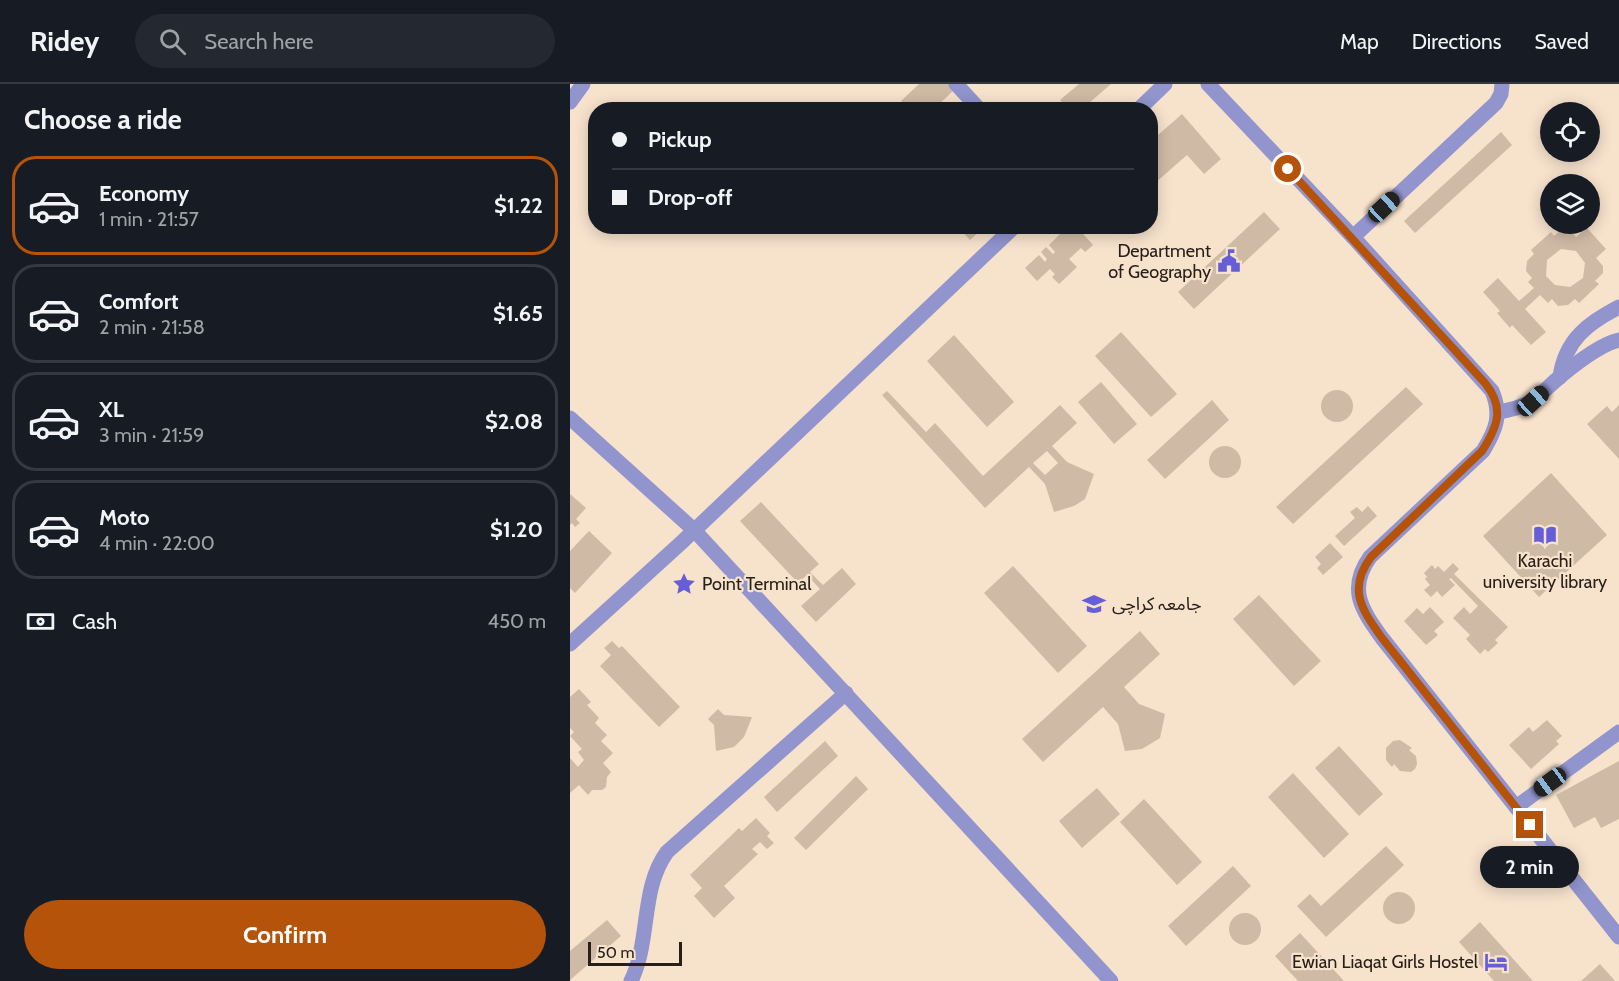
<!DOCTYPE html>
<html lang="en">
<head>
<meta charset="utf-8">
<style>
	:root { --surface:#171b24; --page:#242831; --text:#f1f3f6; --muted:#9ea1a6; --line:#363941; --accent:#b45309 }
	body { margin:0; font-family:Cabin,"Noto Sans Arabic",sans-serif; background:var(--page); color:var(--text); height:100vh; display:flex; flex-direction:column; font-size:22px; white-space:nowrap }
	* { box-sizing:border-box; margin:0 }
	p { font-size:20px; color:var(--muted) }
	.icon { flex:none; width:33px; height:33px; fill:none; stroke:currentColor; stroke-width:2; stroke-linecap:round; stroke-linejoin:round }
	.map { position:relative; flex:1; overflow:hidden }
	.panel { display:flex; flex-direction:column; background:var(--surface); width:570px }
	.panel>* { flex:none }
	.hud { position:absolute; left:18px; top:18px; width:570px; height:132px; border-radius:24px; box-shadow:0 3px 15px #0003; display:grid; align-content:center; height:132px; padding:0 24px; background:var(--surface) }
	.controls { position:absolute; left:970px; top:18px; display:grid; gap:12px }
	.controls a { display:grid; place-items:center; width:60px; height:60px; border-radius:50%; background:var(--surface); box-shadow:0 3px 15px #0003; font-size:30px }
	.scale { position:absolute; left:18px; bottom:15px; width:94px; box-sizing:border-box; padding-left:6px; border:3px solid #282018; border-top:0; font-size:16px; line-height:21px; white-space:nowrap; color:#282018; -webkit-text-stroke:4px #f7e2cc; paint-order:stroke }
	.end { position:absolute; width:27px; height:27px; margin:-14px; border:8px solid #b45309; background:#fff; box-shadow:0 0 0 3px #fff }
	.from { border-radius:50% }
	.bubble { position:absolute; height:42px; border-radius:21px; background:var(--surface); box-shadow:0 3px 15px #0003; font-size:20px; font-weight:700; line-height:42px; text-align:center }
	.car { position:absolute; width:18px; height:36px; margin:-18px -9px; border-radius:8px; box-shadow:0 0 4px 2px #0007; background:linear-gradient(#222 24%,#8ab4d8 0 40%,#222 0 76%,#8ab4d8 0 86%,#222 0) }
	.hud b { display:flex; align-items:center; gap:21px; height:57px; font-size:22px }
	.hud b+b { border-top:2px solid var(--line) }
	.hud i { width:15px; height:15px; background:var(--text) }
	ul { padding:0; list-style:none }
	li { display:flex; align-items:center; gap:18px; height:99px; margin:0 12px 9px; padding:0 12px; border:3px solid var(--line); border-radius:24px }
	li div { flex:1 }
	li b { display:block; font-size:22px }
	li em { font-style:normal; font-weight:700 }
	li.active { border-color:var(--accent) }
	li>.icon { width:54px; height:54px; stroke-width:1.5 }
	h2 { padding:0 24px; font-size:27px; line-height:72px }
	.pay { display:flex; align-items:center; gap:15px; height:66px; padding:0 24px; font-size:22px }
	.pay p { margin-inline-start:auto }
	.button { display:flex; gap:12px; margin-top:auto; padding:12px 24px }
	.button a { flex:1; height:69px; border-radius:36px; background:var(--accent); color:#fff; font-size:24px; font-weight:700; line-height:69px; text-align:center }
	header { display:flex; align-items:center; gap:36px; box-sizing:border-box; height:84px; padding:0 30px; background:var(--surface); border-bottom:2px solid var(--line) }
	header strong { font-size:28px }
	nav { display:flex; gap:33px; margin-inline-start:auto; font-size:21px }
	.search { width:420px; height:54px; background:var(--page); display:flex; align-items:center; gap:15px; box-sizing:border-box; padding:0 21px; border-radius:33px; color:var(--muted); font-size:22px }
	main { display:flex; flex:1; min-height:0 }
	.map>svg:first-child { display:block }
</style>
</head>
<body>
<header>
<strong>Ridey</strong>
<div class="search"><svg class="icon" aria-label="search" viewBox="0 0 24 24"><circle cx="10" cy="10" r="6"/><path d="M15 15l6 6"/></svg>Search here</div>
<nav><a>Map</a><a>Directions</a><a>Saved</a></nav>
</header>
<main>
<section class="panel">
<h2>Choose a ride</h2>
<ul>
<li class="active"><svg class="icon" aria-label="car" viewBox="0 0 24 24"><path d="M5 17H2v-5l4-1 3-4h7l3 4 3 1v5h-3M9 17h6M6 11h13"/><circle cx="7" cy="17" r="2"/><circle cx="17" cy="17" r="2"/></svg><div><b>Economy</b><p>1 min · 21:57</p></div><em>$1.22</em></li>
<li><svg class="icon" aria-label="car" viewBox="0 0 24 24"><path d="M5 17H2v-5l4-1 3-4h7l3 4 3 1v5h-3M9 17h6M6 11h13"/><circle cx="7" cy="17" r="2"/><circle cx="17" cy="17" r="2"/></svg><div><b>Comfort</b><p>2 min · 21:58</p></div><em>$1.65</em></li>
<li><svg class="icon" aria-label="car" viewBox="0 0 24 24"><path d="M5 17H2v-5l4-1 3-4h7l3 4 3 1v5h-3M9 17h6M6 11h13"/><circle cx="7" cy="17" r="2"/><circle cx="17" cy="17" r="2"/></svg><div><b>XL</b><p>3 min · 21:59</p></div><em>$2.08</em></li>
<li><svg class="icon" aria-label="car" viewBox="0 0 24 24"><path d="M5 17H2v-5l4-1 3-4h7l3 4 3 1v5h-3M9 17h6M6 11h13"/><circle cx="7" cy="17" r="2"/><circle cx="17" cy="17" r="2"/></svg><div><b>Moto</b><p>4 min · 22:00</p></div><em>$1.20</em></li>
</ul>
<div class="pay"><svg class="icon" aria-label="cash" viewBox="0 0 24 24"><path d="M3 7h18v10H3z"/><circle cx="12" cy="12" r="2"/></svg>Cash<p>450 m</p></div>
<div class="button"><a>Confirm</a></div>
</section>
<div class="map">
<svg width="1049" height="897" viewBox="0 0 1049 897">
	<rect width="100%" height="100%" fill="#f7e2cc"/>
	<!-- building -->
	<g fill="#cfbaa5" fill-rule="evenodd">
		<path d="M 349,0 L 379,0 L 384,6 L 363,26 L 339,26 L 331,17 Z"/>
		<path d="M 509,0 L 541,0 L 511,26 L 499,26 L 490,16 Z"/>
		<path d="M 612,30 L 651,75 L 634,90 L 617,71 L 585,99 L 580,93 L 580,58 Z"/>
		<path d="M 931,48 L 942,61 L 845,149 L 834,137 Z"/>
		<path d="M 694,128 L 710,145 L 624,225 L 608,208 Z"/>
		<path d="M 387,142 L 415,142 L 400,156 Z"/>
		<path d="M 498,142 L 506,142 L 523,161 L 515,168 L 511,164 L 499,175 L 507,183 L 489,200 L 482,193 L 485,190 L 480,185 L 467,197 L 455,184 L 469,171 L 475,178 L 477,175 L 471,168 L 476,163 L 483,170 L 485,168 L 479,161 Z"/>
		<path d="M 993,144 L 1000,146 L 1006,153 L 1017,144 L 1036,165 L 1026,174 L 1033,182 L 1033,189 L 1025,197 L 1029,200 L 1009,219 L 1005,215 L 998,221 L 988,222 L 982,215 L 978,219 L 970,211 L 955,225 L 976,248 L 961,261 L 942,241 L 940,244 L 927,229 L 930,227 L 913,208 L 928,194 L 949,217 L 964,204 L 958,198 L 962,194 L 956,187 L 957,177 L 964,170 L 961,166 L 981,148 L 984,152 ZM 991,165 L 1006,167 L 1015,179 L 1013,194 L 1000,203 L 985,201 L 976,192 L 977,176 Z"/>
		<path d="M 551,248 L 607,310 L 581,333 L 525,272 Z"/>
		<path d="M 384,251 L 444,318 L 417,343 L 357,277 Z"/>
		<path d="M 531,298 L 567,340 L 544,360 L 508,318 Z"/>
		<path d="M 836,303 L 853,320 L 723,440 L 706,423 Z"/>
		<circle cx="767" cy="322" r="16"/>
		<path d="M 317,307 L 356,348 L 365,339 L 413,392 L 490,321 L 507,339 L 482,362 L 497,378 L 524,390 L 515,415 L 504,422 L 484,428 L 475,400 L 459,383 L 415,424 L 312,311 ZM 477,367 L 488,379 L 475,391 L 463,379 Z"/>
		<path d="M 642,316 L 659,336 L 595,395 L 577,376 Z"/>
		<path d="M 1049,321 L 1049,375 L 1017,340 L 1037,322 L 1042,328 Z"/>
		<circle cx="655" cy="378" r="16"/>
		<path d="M 981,389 L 1037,451 L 969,513 L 913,452 Z"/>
		<path d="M 0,410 L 16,424 L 6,435 L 10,439 L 5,443 L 2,439 L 0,441 Z"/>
		<path d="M 191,418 L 249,480 L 240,488 L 253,501 L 272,484 L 286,500 L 246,538 L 231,522 L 250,505 L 237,491 L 228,499 L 170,437 Z"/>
		<path d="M 798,422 L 807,432 L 774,462 L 765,452 L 785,434 L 780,428 L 787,423 L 792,428 Z"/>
		<path d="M 19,447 L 42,469 L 5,509 L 0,504 L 0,467 Z"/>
		<path d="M 760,459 L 773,473 L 753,491 L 747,484 L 751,480 L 745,473 Z"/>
		<path d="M 883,479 L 889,485 L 884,490 L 938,543 L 925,556 L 928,559 L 918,568 L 915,565 L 910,570 L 896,555 L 900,551 L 883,534 L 894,523 L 900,530 L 908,522 L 881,494 L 879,495 L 885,501 L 872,513 L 867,507 L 861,513 L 854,506 L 860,501 L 855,495 L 857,493 L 854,489 L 862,481 L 865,485 L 868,482 L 874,488 Z"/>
		<path d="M 443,482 L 517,562 L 488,589 L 414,509 Z"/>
		<path d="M 689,511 L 751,577 L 724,602 L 663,535 Z"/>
		<path d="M 860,523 L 874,538 L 864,547 L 868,551 L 856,561 L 834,537 L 847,524 L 853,530 Z"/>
		<path d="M 570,547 L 590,570 L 554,603 L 569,620 L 595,630 L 590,654 L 572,665 L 555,667 L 548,640 L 533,623 L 473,678 L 452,655 Z"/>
		<path d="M 42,557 L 49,564 L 52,562 L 110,623 L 89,643 L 30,582 L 41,571 L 34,564 Z"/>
		<path d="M 9,605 L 21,618 L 17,621 L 29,634 L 25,639 L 37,651 L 31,657 L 43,669 L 33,679 L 41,688 L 37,693 L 36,703 L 32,706 L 22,706 L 18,711 L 9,701 L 0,709 L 0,674 L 8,683 L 14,676 L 8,668 L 12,665 L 0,652 L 4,648 L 0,644 L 0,613 Z"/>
		<path d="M 148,625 L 154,631 L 182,633 L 174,653 L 164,663 L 146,667 L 144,641 L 138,635 Z"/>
		<path d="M 977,636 L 992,652 L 986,657 L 989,660 L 961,685 L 939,661 L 959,643 L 963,648 Z"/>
		<path d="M 830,656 L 842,664 L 839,666 L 846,672 L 847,680 L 845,685 L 841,688 L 830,687 L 824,680 L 822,683 L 816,676 L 816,664 L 823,657 Z"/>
		<path d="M 255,657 L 268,672 L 207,728 L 194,713 Z"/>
		<path d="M 769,662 L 813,710 L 789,732 L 745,684 Z"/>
		<path d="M 1049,677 L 1049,735 L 1031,744 L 1025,733 L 1004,744 L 986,711 Z"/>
		<path d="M 723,689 L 779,750 L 754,774 L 698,713 Z"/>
		<path d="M 286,692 L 298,705 L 236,766 L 224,754 Z"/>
		<path d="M 527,704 L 550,730 L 512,764 L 489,737 Z"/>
		<path d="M 574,715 L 632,778 L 607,801 L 550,738 Z"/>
		<path d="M 186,734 L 200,749 L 197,752 L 204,759 L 197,765 L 190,758 L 182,765 L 188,770 L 154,802 L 165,814 L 144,834 L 124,812 L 132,804 L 120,791 L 169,744 L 172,747 Z"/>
		<path d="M 816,762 L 834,781 L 756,853 L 727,822 L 740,810 L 751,822 Z"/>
		<path d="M 663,782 L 681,802 L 616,862 L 598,842 Z"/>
		<circle cx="829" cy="824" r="16"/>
		<circle cx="675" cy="845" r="16"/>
		<path d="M 37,836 L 51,852 L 0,896 L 0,867 Z"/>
		<path d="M 910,838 L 963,897 L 924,897 L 889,858 Z"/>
		<path d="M 730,849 L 774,897 L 728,897 L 705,872 Z"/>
		<path d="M 1030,880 L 1045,897 L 1011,897 Z"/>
	</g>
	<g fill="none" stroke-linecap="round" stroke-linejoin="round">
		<!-- minor -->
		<g stroke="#9194cd" stroke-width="15">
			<path d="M 386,0 L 410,26"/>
			<path d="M 638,0 L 783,153 L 922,307 C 932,331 926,346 913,367 L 800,473 C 777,505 792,526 812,554 L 1049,853"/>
			<path d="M 0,18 L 13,0"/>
			<path d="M 568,26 L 595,0"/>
			<path d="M 783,153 L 926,19 L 931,10 L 932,0"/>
			<path d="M 990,293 C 995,256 1018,239 1049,223"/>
			<path d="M 928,328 C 939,326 950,324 960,318 C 969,313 977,304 985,297 C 1000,284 1030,260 1049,256"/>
			<path d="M 0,334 L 124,446 L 541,897"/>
			<path d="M 0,560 L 112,458 L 445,142"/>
			<path d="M 946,723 L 1049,648"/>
			<path d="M 61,897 C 81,856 70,805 97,768 L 276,609"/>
		</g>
	</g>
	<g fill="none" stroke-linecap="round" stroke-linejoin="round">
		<!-- route -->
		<path stroke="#b45309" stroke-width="8" d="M 718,85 L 915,299 C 935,324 928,342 912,367 L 801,473 C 777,505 792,526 812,554 L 960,741"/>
	</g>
	<!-- icons -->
	<defs>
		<g id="civic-bare" transform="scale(1.8)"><path d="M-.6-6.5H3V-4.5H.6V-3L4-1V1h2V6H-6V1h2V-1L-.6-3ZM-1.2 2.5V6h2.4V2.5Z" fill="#665ed7" stroke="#f7e2cc" stroke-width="2.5" paint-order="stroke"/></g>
		<g id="library-bare" transform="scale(1.8)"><path d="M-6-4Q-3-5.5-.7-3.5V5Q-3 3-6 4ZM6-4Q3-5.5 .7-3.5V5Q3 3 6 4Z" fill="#665ed7" stroke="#f7e2cc" stroke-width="2.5" paint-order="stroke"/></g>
		<g id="sight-bare" transform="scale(1.8)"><path d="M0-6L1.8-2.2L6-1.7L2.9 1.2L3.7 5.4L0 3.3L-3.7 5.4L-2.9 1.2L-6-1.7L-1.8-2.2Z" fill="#665ed7" stroke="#f7e2cc" stroke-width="2.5" paint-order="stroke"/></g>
		<g id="university-bare" transform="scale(1.8)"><path d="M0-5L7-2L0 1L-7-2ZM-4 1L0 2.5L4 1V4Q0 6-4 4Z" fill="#665ed7" stroke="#f7e2cc" stroke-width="2.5" paint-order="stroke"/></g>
		<g id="hotel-bare" transform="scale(1.8)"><path d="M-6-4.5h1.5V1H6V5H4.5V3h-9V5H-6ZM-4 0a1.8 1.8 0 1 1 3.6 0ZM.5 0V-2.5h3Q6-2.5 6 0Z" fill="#665ed7" stroke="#f7e2cc" stroke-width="2.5" paint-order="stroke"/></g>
	</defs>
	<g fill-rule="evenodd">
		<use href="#civic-bare" x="659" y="177"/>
		<use href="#library-bare" x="975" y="451"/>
		<use href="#sight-bare" x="114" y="500"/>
		<use href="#university-bare" x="524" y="520"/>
		<use href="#hotel-bare" x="926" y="878"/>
	</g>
	<g text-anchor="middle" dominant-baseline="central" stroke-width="4.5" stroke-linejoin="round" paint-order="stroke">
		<!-- poi labels -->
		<g font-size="18" fill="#282018" stroke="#f7e2cc" text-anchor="end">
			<text x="641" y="167">Department<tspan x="641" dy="21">of Geography</tspan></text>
			<text x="975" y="477" text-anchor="middle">Karachi<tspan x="975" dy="21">university library</tspan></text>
			<text x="132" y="500" text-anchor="start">Point Terminal</text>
			<text x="542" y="520" text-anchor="start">جامعہ کراچی</text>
			<text x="908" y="878">Ewian Liaqat Girls Hostel</text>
		</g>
	</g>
</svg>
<div class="controls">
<a><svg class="icon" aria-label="locate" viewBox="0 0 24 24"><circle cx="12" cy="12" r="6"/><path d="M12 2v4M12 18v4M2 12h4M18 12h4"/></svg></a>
<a><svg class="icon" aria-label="layers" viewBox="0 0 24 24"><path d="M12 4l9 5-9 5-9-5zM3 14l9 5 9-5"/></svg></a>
</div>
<div class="scale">50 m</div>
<i class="end from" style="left:718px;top:85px"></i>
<i class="end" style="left:960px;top:741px"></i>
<div class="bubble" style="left:910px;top:762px;width:99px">2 min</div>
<i class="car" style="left:814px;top:123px;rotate:47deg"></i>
<i class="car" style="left:963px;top:317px;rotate:48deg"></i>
<i class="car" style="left:980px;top:698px;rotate:234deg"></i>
<div class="hud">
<b><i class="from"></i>Pickup</b>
<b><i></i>Drop-off</b>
</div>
</div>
</main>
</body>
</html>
